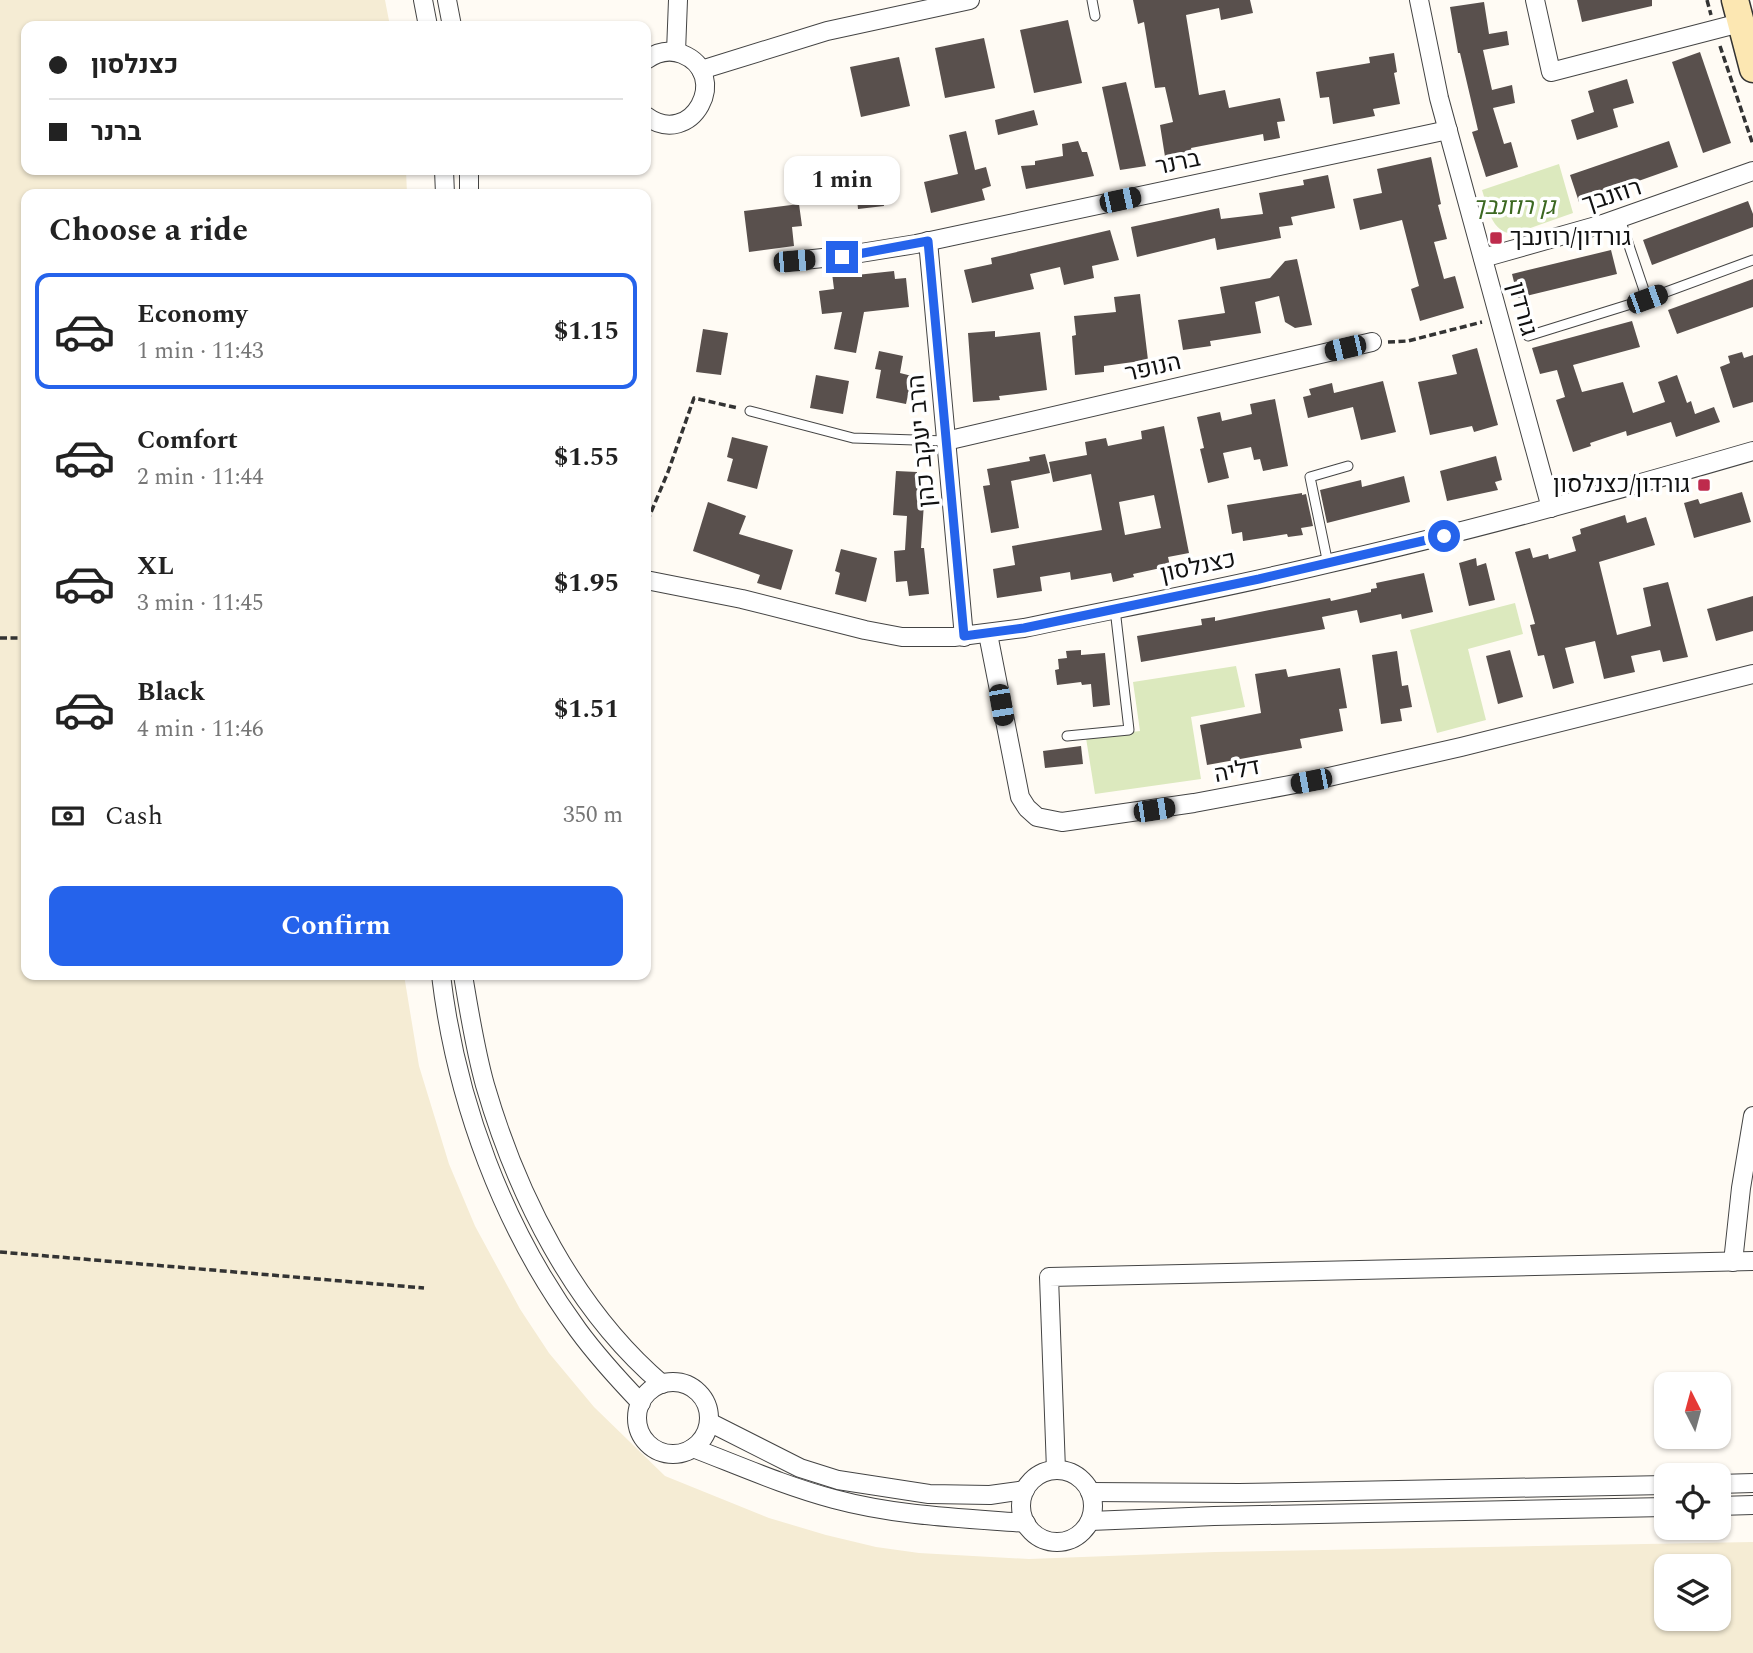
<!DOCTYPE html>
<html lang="en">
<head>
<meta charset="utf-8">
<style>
	:root { --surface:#fff; --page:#f6f6f6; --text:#222; --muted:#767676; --line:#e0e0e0; --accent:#2563eb }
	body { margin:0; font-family:Spectral,Heebo,serif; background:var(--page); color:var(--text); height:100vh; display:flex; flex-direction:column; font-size:26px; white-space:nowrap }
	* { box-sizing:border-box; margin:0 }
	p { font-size:23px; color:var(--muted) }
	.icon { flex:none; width:38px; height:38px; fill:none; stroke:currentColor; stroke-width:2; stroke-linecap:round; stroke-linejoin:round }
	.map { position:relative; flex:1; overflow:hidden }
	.sheet { position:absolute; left:21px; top:189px; width:630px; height:791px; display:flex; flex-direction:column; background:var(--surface); border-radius:14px; box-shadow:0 2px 5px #0004 }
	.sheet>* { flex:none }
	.banner { position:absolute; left:21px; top:21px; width:630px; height:154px; border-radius:14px; box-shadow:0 2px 5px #0004; display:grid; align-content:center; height:154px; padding:0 28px; background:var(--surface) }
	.needle { width:46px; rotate:354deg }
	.tools { position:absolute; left:1654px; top:1372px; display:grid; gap:14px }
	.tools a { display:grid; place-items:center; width:77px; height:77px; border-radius:14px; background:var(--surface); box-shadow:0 2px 5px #0004; font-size:35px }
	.end { position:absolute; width:32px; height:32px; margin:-16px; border:9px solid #2563eb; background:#fff; box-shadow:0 0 0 4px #fff }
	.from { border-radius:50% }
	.bubble { position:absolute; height:49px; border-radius:14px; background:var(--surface); box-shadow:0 2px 5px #0004; font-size:23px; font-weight:700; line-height:49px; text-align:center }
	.car { position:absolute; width:21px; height:42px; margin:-21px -10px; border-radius:9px; box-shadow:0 0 5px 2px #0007; background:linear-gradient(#222 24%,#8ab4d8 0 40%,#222 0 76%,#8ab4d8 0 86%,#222 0) }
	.banner b { display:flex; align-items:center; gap:24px; height:66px; font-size:26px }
	.banner b+b { border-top:2px solid var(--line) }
	.banner i { width:18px; height:18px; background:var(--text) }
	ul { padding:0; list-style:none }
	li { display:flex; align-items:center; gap:21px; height:116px; margin:0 14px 10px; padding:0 14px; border:4px solid transparent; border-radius:14px }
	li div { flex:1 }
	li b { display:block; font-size:26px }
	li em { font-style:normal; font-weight:700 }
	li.on { border-color:var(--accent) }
	li>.icon { width:63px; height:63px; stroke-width:1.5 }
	h2 { padding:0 28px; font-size:32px; line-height:84px }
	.pay { display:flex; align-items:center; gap:18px; height:77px; padding:0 28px; font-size:26px }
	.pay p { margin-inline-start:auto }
	.cta { display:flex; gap:14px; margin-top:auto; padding:14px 28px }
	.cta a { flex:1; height:80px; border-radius:14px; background:var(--accent); color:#fff; font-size:28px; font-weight:700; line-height:80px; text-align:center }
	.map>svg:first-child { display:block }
</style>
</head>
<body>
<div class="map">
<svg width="1753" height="1653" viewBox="0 0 1753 1653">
	<rect width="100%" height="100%" fill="#fffbf4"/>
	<!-- farmland -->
	<path fill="#f5ecd4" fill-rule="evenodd" d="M 0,0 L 385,0 L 390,26 L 26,26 L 26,170 L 406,170 L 407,194 L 26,194 L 26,975 L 404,975 L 419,1066 L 449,1164 L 475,1226 L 520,1309 L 549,1353 L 594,1407 L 665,1476 L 769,1518 L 826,1535 L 876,1547 L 919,1553 L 1029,1559 L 1215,1552 L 1753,1542 L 1753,1653 L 0,1653 ZM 1666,1566 L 1718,1566 L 1718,1619 L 1666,1619 Z"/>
	<!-- green -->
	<g fill="#dce9be">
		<path d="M 1559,164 L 1573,213 L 1513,234 C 1491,232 1488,208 1482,190 Z"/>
		<path d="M 1515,603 L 1523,634 L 1468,649 L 1486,720 L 1437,733 L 1410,630 Z"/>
		<path d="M 1236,666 L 1245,707 L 1191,717 L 1201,779 L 1095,794 L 1086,738 L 1140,731 L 1133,682 Z"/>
	</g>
	<!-- building -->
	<g fill="#59504d" fill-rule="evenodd">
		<path d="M 1133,0 L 1250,0 L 1253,13 L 1221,20 L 1219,8 L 1186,15 L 1199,95 L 1225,90 L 1229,108 L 1280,98 L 1285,121 L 1277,122 L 1280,138 L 1264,141 L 1263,134 L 1191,148 L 1193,157 L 1166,163 L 1160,125 L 1173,122 L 1165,87 L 1155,88 L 1144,22 L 1138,24 Z"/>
		<path d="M 1577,0 L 1652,0 L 1652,6 L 1582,22 Z"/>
		<path d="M 1484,2 L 1489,34 L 1507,31 L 1509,45 L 1483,50 L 1492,90 L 1512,85 L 1515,103 L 1493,108 L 1504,144 L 1511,142 L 1518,167 L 1486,177 L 1472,132 L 1478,130 L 1460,53 L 1458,53 L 1450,7 Z"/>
		<path d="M 1068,20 L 1082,83 L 1034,93 L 1020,30 Z"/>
		<path d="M 984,38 L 995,88 L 945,98 L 935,48 Z"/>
		<path d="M 1700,52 L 1731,143 L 1703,153 L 1672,62 Z"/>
		<path d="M 1394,53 L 1397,72 L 1394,73 L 1400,104 L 1373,109 L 1375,116 L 1333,124 L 1329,97 L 1320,98 L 1316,72 L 1370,63 L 1369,57 Z"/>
		<path d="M 899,57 L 910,106 L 861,117 L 850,67 Z"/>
		<path d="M 1627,79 L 1634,103 L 1613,109 L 1618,127 L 1577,140 L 1571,120 L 1594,112 L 1588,91 Z"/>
		<path d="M 1126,82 L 1146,166 L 1120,170 L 1102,87 Z"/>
		<path d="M 1034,110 L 1038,125 L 998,135 L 995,120 Z"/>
		<path d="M 966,131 L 975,170 L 986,167 L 991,186 L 982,189 L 985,200 L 931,213 L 924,182 L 958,174 L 949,135 Z"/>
		<path d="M 1078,141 L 1082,152 L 1087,152 L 1094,176 L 1026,189 L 1021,166 L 1035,165 L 1035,161 L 1063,156 L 1062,144 Z"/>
		<path d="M 1669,141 L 1678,167 L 1579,202 L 1570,175 Z"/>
		<path d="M 1431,157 L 1441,204 L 1438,205 L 1447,239 L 1434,242 L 1444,279 L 1455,276 L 1464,308 L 1420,321 L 1411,289 L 1419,286 L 1402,220 L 1360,230 L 1353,199 L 1382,193 L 1377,169 Z"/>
		<path d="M 836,162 L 838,174 L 873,171 L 875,186 L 882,185 L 884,206 L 858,209 L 856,187 L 815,192 L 812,165 Z"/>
		<path d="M 1328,175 L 1335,208 L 1291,217 L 1293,225 L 1279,227 L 1281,238 L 1217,250 L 1215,238 L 1137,257 L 1131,227 L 1219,208 L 1221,219 L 1263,214 L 1259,193 L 1304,185 L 1303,180 Z"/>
		<path d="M 1748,201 L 1753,214 L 1753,227 L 1652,265 L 1643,240 Z"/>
		<path d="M 799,204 L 802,226 L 792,227 L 794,246 L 749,252 L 744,211 Z"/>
		<path d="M 1110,230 L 1119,260 L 1092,266 L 1094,278 L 1064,285 L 1060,267 L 1030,274 L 1034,289 L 972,303 L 964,270 L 992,264 L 991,258 Z"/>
		<path d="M 1611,250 L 1617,274 L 1518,298 L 1512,274 Z"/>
		<path d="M 1297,259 L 1312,325 L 1295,328 L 1285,322 L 1279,296 L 1255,302 L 1261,333 L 1210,341 L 1211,346 L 1183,350 L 1178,320 L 1225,313 L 1220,287 L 1270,278 L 1285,261 Z"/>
		<path d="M 846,271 L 847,276 L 894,271 L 895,279 L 906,278 L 909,307 L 864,312 L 856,353 L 834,349 L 842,312 L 822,314 L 819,291 L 834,289 L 832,273 Z"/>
		<path d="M 1753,279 L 1753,307 L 1677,334 L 1668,310 Z"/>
		<path d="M 1140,294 L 1148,360 L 1104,366 L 1104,372 L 1075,375 L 1072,336 L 1076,335 L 1074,316 L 1116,312 L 1114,297 Z"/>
		<path d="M 1632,321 L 1640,347 L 1573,365 L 1582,392 L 1623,382 L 1633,413 L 1665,402 L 1658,382 L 1677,375 L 1687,403 L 1691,401 L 1695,414 L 1714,407 L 1720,422 L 1676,437 L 1671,422 L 1627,436 L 1626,431 L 1590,443 L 1591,446 L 1573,452 L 1556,400 L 1565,397 L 1557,370 L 1540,374 L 1532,348 Z"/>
		<path d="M 703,329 L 728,333 L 721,375 L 696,372 Z"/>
		<path d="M 995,331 L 995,337 L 1040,332 L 1047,390 L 999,396 L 1000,400 L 973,402 L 968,333 Z"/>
		<path d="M 1477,348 L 1498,425 L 1474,432 L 1472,426 L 1430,435 L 1418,382 L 1457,374 L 1452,355 Z"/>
		<path d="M 879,351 L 903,356 L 900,373 L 912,376 L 906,404 L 876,398 L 881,370 L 875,369 Z"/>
		<path d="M 1742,352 L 1744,358 L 1753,355 L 1753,402 L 1733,408 L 1720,367 L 1730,363 L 1728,356 Z"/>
		<path d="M 816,375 L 849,381 L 843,414 L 810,408 Z"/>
		<path d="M 1383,381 L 1396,432 L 1361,440 L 1353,407 L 1308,418 L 1303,397 L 1311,395 L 1309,389 L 1332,383 L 1334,393 Z"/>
		<path d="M 1275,399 L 1288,466 L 1263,471 L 1260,459 L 1254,460 L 1251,447 L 1223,453 L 1229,478 L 1208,483 L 1200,449 L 1204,448 L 1197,417 L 1220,412 L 1222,421 L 1252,414 L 1250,404 Z"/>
		<path d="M 1164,426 L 1189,553 L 1168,557 L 1170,566 L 1133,574 L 1134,577 L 1113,582 L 1111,573 L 1071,580 L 1070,572 L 1040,577 L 1042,591 L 997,598 L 993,569 L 1015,565 L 1012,546 L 1102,530 L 1091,474 L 1053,482 L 1049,462 L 1087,455 L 1085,442 L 1106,438 L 1108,446 L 1142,439 L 1141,431 ZM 1154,495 L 1161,528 L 1125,535 L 1119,502 Z"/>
		<path d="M 732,437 L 768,446 L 757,489 L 727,481 L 733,459 L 727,457 Z"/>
		<path d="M 1045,454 L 1050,473 L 1011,481 L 1019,528 L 991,533 L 983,486 L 990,485 L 987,469 L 1030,461 L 1029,457 Z"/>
		<path d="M 1496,456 L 1502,480 L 1495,482 L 1498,490 L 1447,501 L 1440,471 Z"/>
		<path d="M 896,471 L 917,472 L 916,488 L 925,488 L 921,548 L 924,548 L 929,594 L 909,596 L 907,581 L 896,582 L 894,551 L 905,550 L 907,516 L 893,515 Z"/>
		<path d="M 1404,476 L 1410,502 L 1327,523 L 1320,490 L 1361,480 L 1362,487 Z"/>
		<path d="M 1742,492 L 1751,522 L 1694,538 L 1684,503 L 1698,499 L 1700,504 Z"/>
		<path d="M 1302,493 L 1302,495 L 1306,494 L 1313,526 L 1301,528 L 1303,535 L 1288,537 L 1287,534 L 1243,541 L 1242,532 L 1232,534 L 1227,505 Z"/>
		<path d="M 708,502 L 746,516 L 739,534 L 793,550 L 781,590 L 757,583 L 760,575 L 693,551 Z"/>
		<path d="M 1625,515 L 1627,523 L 1646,517 L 1655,545 L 1599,562 L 1617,635 L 1651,626 L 1643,588 L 1668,582 L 1688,657 L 1663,662 L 1660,650 L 1631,656 L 1635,672 L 1604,679 L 1595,641 L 1565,648 L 1574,683 L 1553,689 L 1544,655 L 1538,656 L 1530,625 L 1535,624 L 1515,552 L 1530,548 L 1533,558 L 1548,554 L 1549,559 L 1576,551 L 1572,537 L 1581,534 L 1580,529 Z"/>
		<path d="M 841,549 L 877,558 L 866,602 L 835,594 L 840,573 L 835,571 Z"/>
		<path d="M 1476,558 L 1477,566 L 1486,563 L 1495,600 L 1469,606 L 1459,563 Z"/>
		<path d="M 1424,573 L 1433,612 L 1402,619 L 1401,614 L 1360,623 L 1357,610 L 1322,617 L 1325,629 L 1141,662 L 1137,636 L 1202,625 L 1201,619 L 1215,617 L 1215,621 L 1330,598 L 1331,601 L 1371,592 L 1371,589 L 1377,588 L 1376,583 Z"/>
		<path d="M 1753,596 L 1753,631 L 1716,641 L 1707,609 Z"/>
		<path d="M 1081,650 L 1081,655 L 1105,653 L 1110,705 L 1093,707 L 1091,684 L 1082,685 L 1081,682 L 1057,685 L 1055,670 L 1059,669 L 1058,659 L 1067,658 L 1066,651 Z"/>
		<path d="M 1510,650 L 1523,697 L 1498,704 L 1486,656 Z"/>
		<path d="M 1397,651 L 1402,686 L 1408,685 L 1412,707 L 1400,709 L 1402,721 L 1381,724 L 1372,655 Z"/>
		<path d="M 1340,668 L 1347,708 L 1339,709 L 1343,731 L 1300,739 L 1302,748 L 1207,765 L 1200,725 L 1261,713 L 1255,674 L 1286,669 L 1288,677 Z"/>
		<path d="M 1081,746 L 1083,764 L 1045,768 L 1043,751 Z"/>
	</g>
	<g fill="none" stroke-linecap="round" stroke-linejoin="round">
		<!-- lane casing -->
		<g stroke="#444" stroke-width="11">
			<g id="lane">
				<path d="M 1092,0 L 1095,16"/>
				<path d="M 1620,219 L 1647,299"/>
				<path d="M 1528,336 L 1647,299 L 1753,260"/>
				<path d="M 750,411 L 853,438 L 946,441"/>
				<path d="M 1328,564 L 1310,477 L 1348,466"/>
				<path d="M 1067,736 L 1129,730 L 1115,609"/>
			</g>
		</g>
		<!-- street casing -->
		<g stroke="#444" stroke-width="20">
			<g id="street">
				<path d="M 423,0 L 428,26"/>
				<path d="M 447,0 L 452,26"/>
				<path d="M 1419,0 L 1439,98 L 1551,508"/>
				<path d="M 1535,0 L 1551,72 L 1740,23"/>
				<path d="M 676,52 L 678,0"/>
				<path d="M 646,60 C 657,52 669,49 682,54 C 732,74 692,150 646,116"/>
				<path d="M 701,70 L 827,31 L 970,0"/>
				<path d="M 444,170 L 445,194"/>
				<path d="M 469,194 L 469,170"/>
				<path d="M 928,241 L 964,637"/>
				<path d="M 1483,258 L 1603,224 L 1753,171"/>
				<path d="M 794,261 L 842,256 L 916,244 L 1448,130"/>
				<path d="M 946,441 L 1372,342"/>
				<path d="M 646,580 L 742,599 L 865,630 L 902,637 L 954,637 L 1024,628 C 1125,607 1226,588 1326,564 C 1470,531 1612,492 1753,451"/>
				<path d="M 988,634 L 1020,797 L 1027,808 L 1037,817 L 1062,822 L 1194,803 L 1311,781 L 1461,747 L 1753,674"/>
				<path d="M 441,975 C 456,1101 503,1228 578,1330 C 597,1356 619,1380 641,1403"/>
				<path d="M 463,975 C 469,1011 475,1049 485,1085 C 517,1195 574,1309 662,1384"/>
				<path d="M 1733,1262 L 1741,1188 L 1753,1116"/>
				<circle cx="673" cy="1418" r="36"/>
				<path d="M 709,1422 L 800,1468 L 838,1480 L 929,1494 L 990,1495 L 1025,1490"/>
				<path d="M 693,1448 C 740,1466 785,1486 834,1499 C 897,1516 961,1518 1026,1523"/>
				<path d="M 1056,1470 L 1049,1277 L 1753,1261"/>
				<circle cx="1057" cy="1506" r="36"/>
				<path d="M 1718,1484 L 1753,1483"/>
				<path d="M 1090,1492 L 1239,1493 L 1666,1485"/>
				<path d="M 1718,1506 L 1753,1505"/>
				<path d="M 1090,1521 L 1214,1516 L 1666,1507"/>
			</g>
		</g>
		<!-- secondary casing -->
		<g stroke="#333" stroke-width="29">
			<path id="secondary" d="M 1735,0 L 1753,69"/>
		</g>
		<!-- path -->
		<g stroke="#333" stroke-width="3.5" stroke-dasharray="7 3.5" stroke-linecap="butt">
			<path d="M 1707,0 L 1711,15"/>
			<path d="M 1720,46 L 1753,145"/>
			<path d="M 1388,342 L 1408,341 L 1482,322"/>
			<path d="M 646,532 L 649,517 L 668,472 L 694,398 L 738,408"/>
			<path d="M 0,638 L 26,638"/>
			<path d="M 0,1252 L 424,1288"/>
		</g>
		<!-- lane -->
		<use href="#lane" stroke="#fff" stroke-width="9"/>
		<!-- street -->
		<use href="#street" stroke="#fff" stroke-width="18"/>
		<!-- secondary -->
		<use href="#secondary" stroke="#fce7b2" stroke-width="26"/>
	</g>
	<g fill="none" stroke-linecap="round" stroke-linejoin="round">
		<!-- route -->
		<path stroke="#2563eb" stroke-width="9" d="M 842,257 L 928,241 L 964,636 L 1024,628 L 1259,579 L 1444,536"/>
	</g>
	<!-- markers -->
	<g fill="#be2b4c" stroke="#fff" stroke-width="2.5">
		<rect x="1489" y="231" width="14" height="14" rx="3.5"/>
		<rect x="1697" y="478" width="14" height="14" rx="3.5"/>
	</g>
	<g text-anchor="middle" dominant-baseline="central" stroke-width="7" stroke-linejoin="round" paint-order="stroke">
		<!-- street labels -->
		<g font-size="24" fill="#111" stroke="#fff">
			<text transform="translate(1178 163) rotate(-12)">ברנר</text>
			<text transform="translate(1612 196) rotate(-18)">רוזנבך</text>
			<text transform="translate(1522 309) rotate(75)">גורדון</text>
			<text transform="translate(1153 368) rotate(-13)">הנופר</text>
			<text transform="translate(922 441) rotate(-95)">הרב יעקב כהן</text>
			<text transform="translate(1198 567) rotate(-12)">כצנלסון</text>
			<text transform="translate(1237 771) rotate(-11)">דליה</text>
		</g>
		<!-- park labels -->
		<g font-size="24" font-style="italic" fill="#3c6821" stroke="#fff">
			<text x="1514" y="207">גן רוזנבך</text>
		</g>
		<!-- poi labels -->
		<g font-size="24" fill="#111" stroke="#fff" text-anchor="start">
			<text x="1510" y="238">גורדון/רוזנבך</text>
			<text x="1690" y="485" text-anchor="end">גורדון/כצנלסון</text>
		</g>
	</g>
</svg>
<div class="tools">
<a><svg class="needle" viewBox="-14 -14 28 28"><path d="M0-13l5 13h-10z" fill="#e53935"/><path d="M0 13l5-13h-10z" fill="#767676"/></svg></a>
<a><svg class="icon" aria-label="locate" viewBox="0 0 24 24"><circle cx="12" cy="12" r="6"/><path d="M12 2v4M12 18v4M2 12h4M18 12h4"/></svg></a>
<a><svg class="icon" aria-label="layers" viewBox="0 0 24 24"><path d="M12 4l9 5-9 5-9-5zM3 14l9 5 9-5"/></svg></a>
</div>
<i class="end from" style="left:1444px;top:536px"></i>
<i class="end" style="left:842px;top:257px"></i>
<div class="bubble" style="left:784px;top:156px;width:116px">1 min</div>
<i class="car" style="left:1120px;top:200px;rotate:78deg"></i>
<i class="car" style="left:794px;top:261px;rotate:85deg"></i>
<i class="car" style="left:1647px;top:299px;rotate:70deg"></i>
<i class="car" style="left:1345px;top:348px;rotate:257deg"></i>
<i class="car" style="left:1001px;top:705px;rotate:170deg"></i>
<i class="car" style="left:1311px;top:781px;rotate:259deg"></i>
<i class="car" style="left:1154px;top:810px;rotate:81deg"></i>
<div class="banner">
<b><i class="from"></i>כצנלסון</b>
<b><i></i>ברנר</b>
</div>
<section class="sheet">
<h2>Choose a ride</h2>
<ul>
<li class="on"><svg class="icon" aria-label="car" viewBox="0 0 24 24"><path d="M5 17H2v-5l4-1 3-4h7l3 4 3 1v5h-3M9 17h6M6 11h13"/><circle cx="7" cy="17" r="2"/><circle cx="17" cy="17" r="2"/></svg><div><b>Economy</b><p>1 min · 11:43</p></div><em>$1.15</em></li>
<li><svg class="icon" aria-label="car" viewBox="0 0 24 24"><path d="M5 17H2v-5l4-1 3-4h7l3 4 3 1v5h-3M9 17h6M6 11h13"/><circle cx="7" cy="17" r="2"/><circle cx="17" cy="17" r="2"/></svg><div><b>Comfort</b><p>2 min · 11:44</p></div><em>$1.55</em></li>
<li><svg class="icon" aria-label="car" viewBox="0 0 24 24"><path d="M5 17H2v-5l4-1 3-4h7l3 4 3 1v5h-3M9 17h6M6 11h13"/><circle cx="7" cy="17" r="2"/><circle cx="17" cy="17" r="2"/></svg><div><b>XL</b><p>3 min · 11:45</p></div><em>$1.95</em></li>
<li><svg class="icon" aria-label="car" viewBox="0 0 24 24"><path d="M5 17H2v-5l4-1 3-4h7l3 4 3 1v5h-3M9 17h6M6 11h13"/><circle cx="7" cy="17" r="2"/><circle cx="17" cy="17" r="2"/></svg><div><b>Black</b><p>4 min · 11:46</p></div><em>$1.51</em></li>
</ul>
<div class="pay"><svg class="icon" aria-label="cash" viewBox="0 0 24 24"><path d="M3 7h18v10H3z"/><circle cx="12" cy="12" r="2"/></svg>Cash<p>350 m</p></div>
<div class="cta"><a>Confirm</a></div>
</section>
</div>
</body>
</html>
